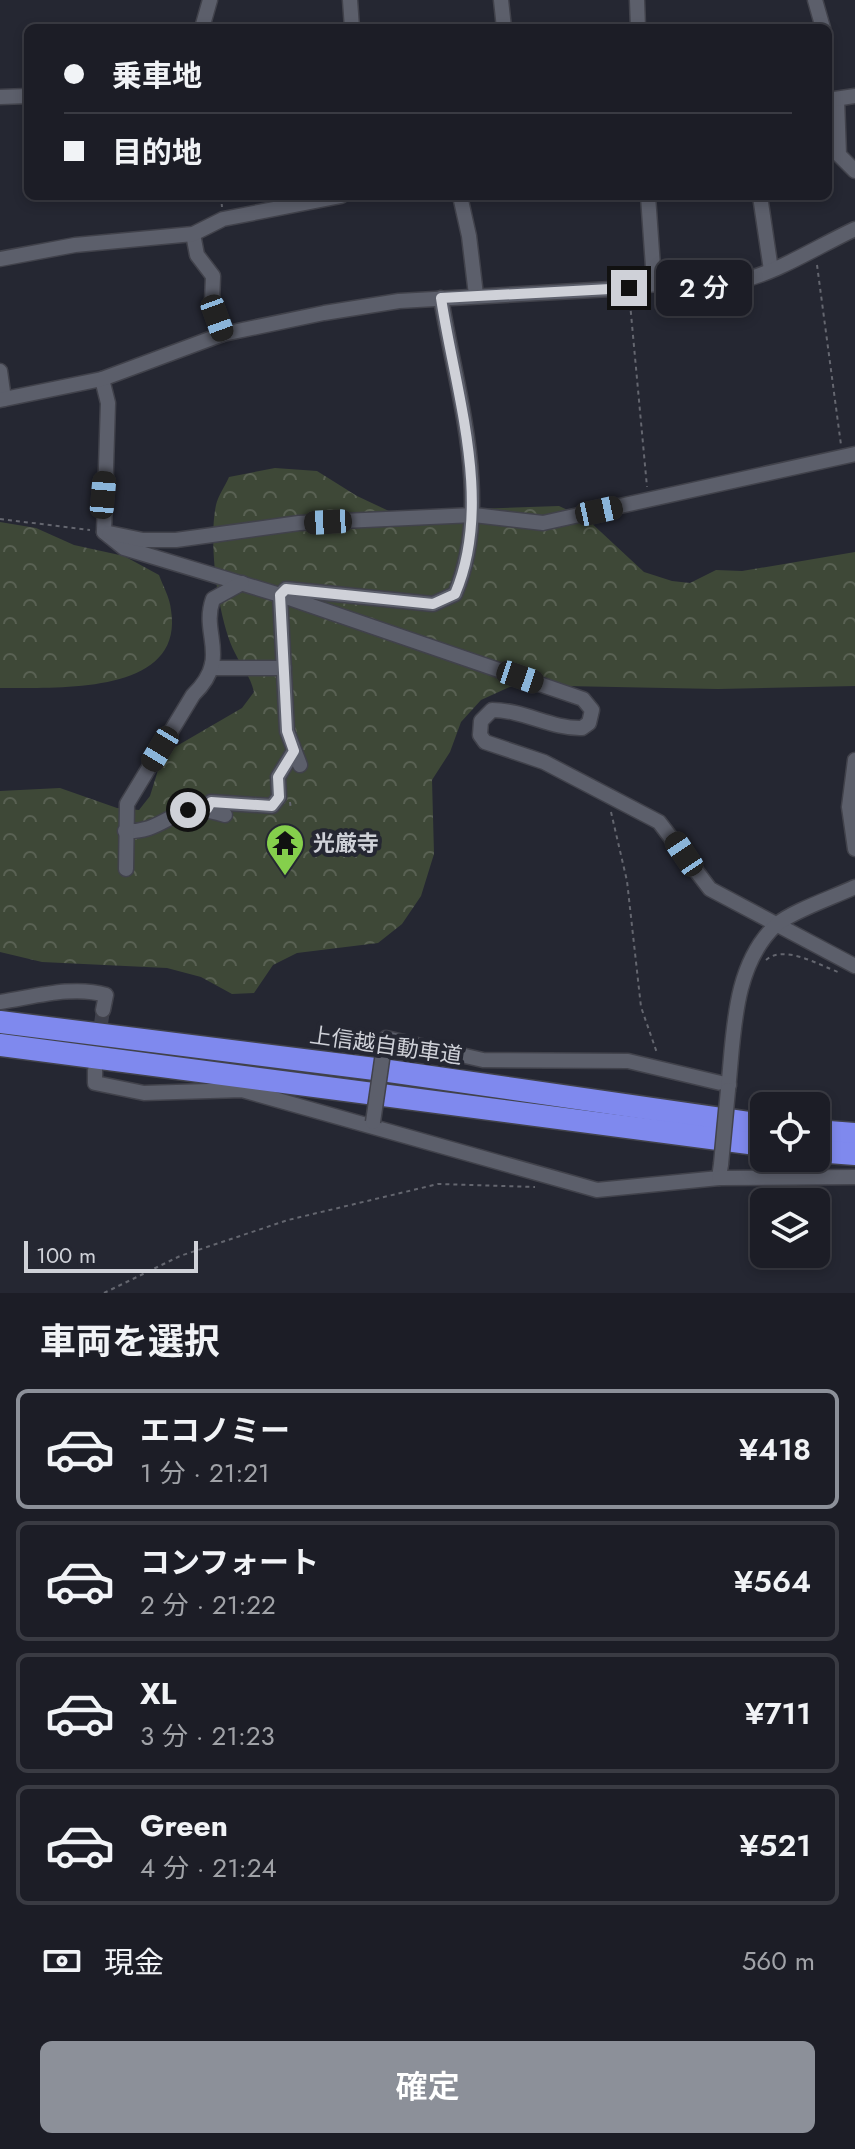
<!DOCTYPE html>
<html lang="ja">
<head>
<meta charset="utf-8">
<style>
	:root { --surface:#1c1d26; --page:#292a32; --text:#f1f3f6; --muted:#a0a2a7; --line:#3a3b43; --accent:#8c9099 }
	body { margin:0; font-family:Jost,"Noto Sans JP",sans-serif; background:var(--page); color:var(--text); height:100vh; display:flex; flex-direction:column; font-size:30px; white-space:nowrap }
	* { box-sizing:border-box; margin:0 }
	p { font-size:26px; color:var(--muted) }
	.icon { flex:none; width:44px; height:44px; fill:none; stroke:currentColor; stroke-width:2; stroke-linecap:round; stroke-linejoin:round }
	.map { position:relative; height:1293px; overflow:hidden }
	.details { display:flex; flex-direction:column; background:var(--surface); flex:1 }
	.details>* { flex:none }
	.hud { position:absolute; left:24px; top:24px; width:808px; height:176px; border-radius:12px; box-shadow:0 4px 12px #0003,0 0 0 2px var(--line); display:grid; align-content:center; height:176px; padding:0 40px; background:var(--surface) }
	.controls { position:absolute; left:750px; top:1092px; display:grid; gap:16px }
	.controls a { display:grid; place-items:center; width:80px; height:80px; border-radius:12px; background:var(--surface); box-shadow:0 4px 12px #0003,0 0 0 2px var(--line); font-size:40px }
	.scale { position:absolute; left:24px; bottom:20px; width:174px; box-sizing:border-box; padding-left:8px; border:4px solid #cfd1d8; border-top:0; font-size:22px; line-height:28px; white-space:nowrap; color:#cfd1d8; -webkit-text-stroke:6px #252732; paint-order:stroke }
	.end { position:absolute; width:36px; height:36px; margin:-18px; border:10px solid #cfd1d8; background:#111; box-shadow:0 0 0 4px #111 }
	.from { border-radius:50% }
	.bubble { position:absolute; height:56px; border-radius:12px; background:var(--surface); box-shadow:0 4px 12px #0003,0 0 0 2px var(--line); font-size:26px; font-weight:600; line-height:56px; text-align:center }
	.car { position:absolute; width:24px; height:48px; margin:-24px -12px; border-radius:10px; box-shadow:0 0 6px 2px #0007; background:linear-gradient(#222 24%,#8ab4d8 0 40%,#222 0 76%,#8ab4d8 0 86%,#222 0) }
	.hud b { display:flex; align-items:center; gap:28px; height:76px; font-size:30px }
	.hud b+b { border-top:2px solid var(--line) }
	.hud i { width:20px; height:20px; background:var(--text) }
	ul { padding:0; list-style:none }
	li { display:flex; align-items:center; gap:24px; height:120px; margin:0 16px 12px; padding:0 24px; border:4px solid var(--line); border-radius:12px }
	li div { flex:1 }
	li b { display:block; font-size:30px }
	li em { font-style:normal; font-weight:600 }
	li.on { border-color:var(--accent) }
	li>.icon { width:72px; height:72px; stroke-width:1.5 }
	h2 { padding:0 40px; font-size:36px; line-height:96px }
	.pay { display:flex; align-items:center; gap:20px; height:88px; padding:0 40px; font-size:30px }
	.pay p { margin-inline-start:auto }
	.action { display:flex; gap:16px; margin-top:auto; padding:16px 40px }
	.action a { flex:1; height:92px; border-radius:12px; background:var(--accent); color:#fff; font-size:32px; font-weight:600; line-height:92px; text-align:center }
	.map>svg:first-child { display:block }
</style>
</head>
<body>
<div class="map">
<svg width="855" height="1293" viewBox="0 0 855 1293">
	<defs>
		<pattern id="forest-crowns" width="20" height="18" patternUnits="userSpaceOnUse" patternTransform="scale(2)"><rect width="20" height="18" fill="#3e4837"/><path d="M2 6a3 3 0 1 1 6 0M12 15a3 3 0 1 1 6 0" fill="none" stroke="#596153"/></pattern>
	</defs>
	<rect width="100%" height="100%" fill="#252732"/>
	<!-- forest -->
	<g fill="url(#forest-crowns)">
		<path d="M 275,468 L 317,471 L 357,496 L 391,512 L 559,506 L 587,519 L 644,572 L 672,581 L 690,583 L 716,570 L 742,571 L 855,552 L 855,686 L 718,689 L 514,685 L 481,700 L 461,722 L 450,752 L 432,780 L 434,854 L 421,896 L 402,924 L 378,943 L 297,953 L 273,965 L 254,993 L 232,994 L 201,977 L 167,968 L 42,962 L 0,952 L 0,791 L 60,788 L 117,808 L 139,810 L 150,796 L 163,754 L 242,708 L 254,692 C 250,675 242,668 235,653 C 218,620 208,542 216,505 C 218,496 225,486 229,477 Z"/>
		<path d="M 0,522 L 36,528 L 74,545 L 124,556 L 159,575 C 163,586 170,598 171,610 C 185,697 53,687 0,688 Z"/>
	</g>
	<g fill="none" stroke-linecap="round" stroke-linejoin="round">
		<!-- minor-tunnel -->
		<path stroke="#3e404b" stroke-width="14" stroke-dasharray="14 7" stroke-linecap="butt" d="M 95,1065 L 103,1010"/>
		<!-- minor casing -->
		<g stroke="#41424b" stroke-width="17">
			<g id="minor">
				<path d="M 350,0 L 352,28"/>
				<path d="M 501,0 L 504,28"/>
				<path d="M 637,0 L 638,28"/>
				<path d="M 815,0 L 823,28"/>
				<path d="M 202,28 L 210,0"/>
				<path d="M 0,97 L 28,96"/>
				<path d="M 837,99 L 839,155 L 855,171"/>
				<path d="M 828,100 L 855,96"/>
				<path d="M 460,196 L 469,236 L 476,295"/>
				<path d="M 648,196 L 654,281"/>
				<path d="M 760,196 L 771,270"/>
				<path d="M 193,234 L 197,255 L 213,276 L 212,303 L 223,334"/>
				<path d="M 0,259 L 75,245 L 193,234 L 223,219 L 341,196"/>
				<path d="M 0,371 L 4,399"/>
				<path d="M 102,379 L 108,403 L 104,532"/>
				<path d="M 0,400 L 102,379 L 223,334 L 324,313 L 399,301 L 629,288 C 665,279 699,289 735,282 C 776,274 816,247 855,229"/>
				<path d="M 104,532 L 124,548 L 280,595 L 583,699 L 592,710 L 589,723 L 582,728 C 551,729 524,710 492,710 L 481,721 L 480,735 L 485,742 L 544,762 L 659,822 L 710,889 L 855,966"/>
				<path d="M 109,533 L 143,540 L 176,540 L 299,523 L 474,515 L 543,523 L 855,454"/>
				<path d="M 281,594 L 286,589 L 433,604 L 455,594 C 494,502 456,392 441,298"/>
				<path d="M 280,595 L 287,731 L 300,765"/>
				<path d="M 212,664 L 216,668 L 284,668"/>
				<path d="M 855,760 L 849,807 L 855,849"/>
				<path d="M 207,809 L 211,802 L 272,806 L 279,797 L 278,777 L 294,751"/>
				<path d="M 125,831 C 170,833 170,798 225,815"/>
				<path d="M 126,869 L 127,804 L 193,695 C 232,657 200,635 213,599 L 242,583"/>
				<path d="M 0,1002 C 34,997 73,985 106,995 L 103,1010"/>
				<path d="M 384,1046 L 386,1038 L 483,1060 L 628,1061 L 729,1085"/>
				<path d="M 95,1070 L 95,1083 L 144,1093 L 242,1090 L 597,1190 L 719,1178 L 721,1164"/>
				<path d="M 728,1090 C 734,1036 732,966 776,925 C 792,911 834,897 855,887"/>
				<path d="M 719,1178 L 855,1177"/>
			</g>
		</g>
		<!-- highway casing -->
		<g stroke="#41424b" stroke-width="25">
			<g id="highway">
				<path d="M 0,1022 L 375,1069 L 764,1125"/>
				<path d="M 0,1045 L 764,1145"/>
				<path d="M 816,1131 L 855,1134"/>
				<path d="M 816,1151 L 855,1154"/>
			</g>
		</g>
		<!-- path -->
		<g stroke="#64666f" stroke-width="2" stroke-dasharray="4 4" stroke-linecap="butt">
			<path d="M 221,196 L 222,207"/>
			<path d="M 817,265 L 841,445"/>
			<path d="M 630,303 L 647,487"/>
			<path d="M 0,519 L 90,530"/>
			<path d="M 290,802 L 291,810"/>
			<path d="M 611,812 L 627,881 L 641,1007 L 657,1053"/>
			<path d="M 766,960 C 784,944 819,965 838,972"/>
			<path d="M 104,1293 L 180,1256 L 288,1220 L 438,1184 L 535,1187"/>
		</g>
		<!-- minor -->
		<use href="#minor" stroke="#5c5f6b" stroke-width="14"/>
		<!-- highway -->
		<use href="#highway" stroke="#7f89ee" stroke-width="22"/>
		<!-- minor-bridge casing -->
		<g stroke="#41424b" stroke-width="17" stroke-linecap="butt">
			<g id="minor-bridge">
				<path d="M 373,1122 L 384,1046"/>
				<path d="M 721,1164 L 728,1090"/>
			</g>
		</g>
		<!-- minor-bridge -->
		<use href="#minor-bridge" stroke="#5c5f6b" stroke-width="14"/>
	</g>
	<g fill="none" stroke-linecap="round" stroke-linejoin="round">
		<!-- route -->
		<path stroke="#cfd1d8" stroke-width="10" d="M 188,810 L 207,809 L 211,802 L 272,806 L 279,797 L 278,777 L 294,751 L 287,731 L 280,595 L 286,589 L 433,604 L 455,594 C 494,503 455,391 441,298 L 629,288"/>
	</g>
	<!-- icons -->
	<defs>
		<g id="temple-pin" transform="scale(2)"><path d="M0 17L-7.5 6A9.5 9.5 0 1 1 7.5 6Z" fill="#85cf4c" stroke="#252732"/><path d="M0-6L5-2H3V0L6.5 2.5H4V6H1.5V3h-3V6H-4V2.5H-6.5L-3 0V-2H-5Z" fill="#111"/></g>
	</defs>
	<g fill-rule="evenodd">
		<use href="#temple-pin" x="285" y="843"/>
	</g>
	<g text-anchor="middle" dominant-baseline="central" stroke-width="8" stroke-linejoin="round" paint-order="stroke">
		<!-- poi labels -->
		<g font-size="22" font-weight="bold" fill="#cfd1d8" stroke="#252732" text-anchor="start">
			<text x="313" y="843">光厳寺</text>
		</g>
		<!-- street labels -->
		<g font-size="22" fill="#cfd1d8" stroke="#252732">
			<text transform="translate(386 1045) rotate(8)">上信越自動車道</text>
		</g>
	</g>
</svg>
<div class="controls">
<a><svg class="icon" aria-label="locate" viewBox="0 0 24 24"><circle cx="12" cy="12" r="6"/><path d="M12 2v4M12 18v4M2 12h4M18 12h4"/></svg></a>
<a><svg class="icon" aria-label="layers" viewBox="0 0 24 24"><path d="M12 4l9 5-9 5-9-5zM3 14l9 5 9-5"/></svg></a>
</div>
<div class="scale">100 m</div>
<i class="end from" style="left:188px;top:810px"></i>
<i class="end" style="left:629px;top:288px"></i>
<div class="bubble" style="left:656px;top:260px;width:96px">2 分</div>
<i class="car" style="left:217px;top:318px;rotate:160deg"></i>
<i class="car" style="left:103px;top:495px;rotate:5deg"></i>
<i class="car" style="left:599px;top:511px;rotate:78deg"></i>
<i class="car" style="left:328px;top:522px;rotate:267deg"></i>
<i class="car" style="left:520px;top:677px;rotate:109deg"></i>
<i class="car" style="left:160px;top:749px;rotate:211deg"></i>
<i class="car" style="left:684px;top:854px;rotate:326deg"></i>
<div class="hud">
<b><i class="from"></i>乗車地</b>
<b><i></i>目的地</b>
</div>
</div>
<section class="details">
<h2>車両を選択</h2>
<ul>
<li class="on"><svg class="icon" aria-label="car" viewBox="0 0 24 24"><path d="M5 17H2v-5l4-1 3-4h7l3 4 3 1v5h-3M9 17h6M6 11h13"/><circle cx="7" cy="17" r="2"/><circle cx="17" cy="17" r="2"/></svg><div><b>エコノミー</b><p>1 分 · 21:21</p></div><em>¥418</em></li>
<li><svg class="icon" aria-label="car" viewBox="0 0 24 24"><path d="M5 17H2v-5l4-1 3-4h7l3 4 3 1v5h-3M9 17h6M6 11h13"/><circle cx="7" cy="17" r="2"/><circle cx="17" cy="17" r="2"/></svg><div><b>コンフォート</b><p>2 分 · 21:22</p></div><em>¥564</em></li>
<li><svg class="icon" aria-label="car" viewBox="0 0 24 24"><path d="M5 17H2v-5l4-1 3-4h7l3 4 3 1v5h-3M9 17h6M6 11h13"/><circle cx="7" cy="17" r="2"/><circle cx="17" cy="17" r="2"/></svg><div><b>XL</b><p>3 分 · 21:23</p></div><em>¥711</em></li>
<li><svg class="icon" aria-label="car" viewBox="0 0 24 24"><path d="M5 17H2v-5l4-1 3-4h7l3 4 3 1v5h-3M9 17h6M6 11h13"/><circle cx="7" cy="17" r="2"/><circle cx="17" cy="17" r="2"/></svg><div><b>Green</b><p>4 分 · 21:24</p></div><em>¥521</em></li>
</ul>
<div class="pay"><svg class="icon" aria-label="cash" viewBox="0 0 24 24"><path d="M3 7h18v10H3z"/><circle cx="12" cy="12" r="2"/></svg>現金<p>560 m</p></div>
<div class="action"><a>確定</a></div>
</section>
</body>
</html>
